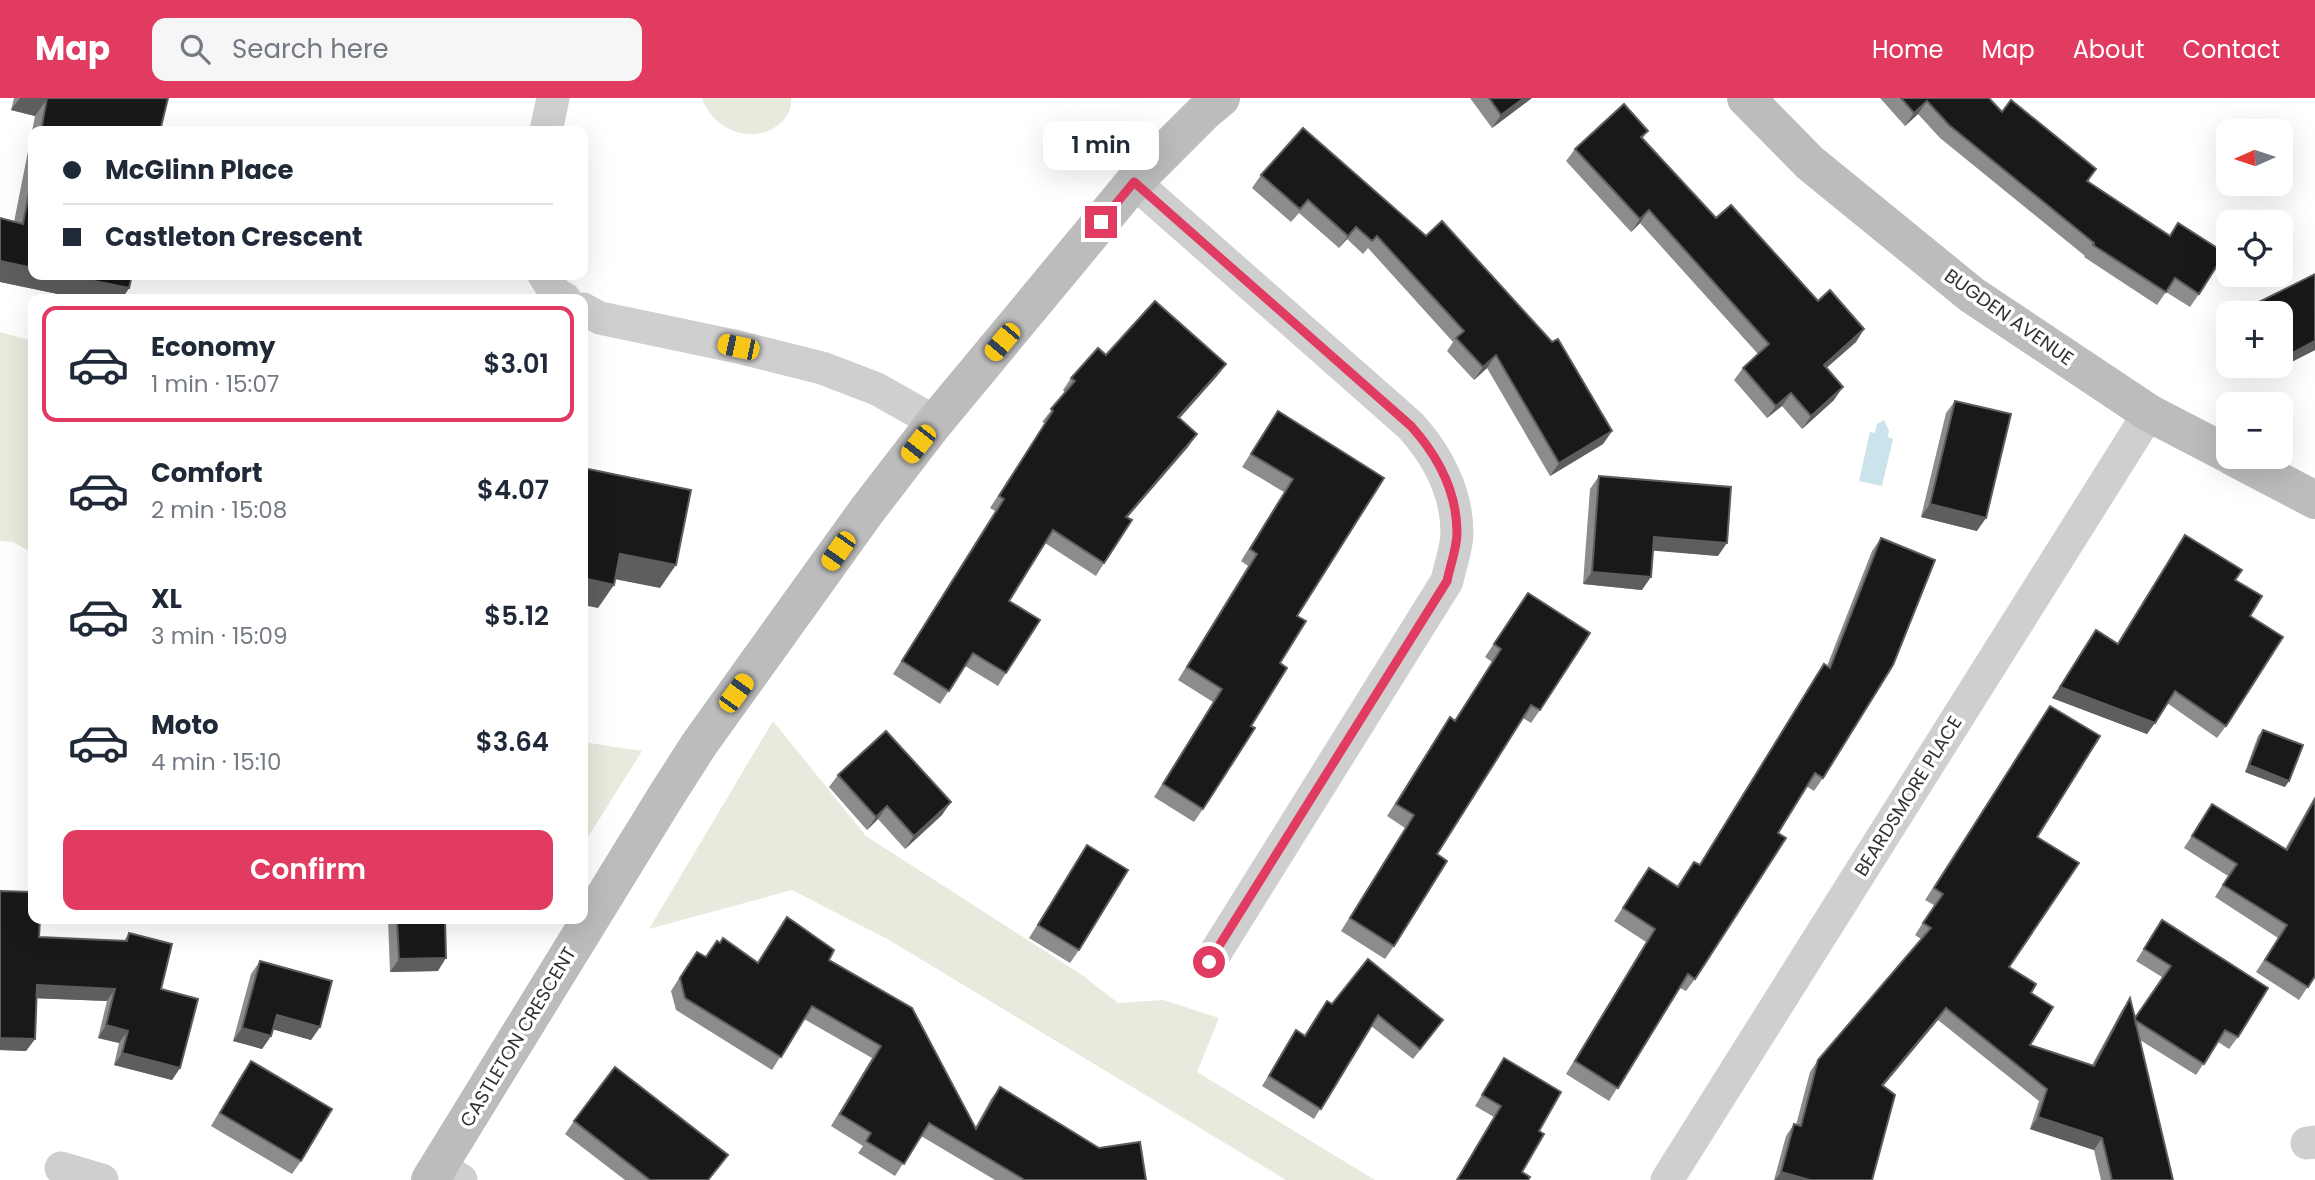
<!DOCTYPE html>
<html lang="en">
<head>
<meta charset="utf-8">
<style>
	:root { --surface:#fff; --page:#f6f6f7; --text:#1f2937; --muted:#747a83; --line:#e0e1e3; --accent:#e13b61 }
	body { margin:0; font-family:Poppins,sans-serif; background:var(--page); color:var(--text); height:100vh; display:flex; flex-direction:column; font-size:26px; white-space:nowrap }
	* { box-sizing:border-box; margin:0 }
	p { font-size:23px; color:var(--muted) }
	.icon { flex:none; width:38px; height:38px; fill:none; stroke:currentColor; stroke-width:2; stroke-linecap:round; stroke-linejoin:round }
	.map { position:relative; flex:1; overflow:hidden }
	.panel { position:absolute; left:28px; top:196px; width:560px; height:630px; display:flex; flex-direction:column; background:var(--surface); border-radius:14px; box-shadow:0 7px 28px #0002 }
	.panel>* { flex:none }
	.guide { position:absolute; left:28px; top:28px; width:560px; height:154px; border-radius:14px; box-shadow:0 7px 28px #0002; display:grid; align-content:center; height:154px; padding:0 35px; background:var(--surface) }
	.needle { width:46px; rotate:267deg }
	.tools { position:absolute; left:2216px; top:21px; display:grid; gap:14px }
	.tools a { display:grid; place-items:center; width:77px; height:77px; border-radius:14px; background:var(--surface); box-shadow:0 7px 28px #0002; font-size:35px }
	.end { position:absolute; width:32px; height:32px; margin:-16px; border:9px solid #e13b61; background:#fff; box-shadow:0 0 0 4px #fff }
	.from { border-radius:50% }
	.bubble { position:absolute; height:49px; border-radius:14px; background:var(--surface); box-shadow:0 7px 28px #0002; font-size:23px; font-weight:600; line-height:49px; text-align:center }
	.car { position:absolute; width:21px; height:42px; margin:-21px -10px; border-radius:9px; box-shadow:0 0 5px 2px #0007; background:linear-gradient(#f5c518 24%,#345 0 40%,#f5c518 0 76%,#345 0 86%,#f5c518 0) }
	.guide b { display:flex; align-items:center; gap:24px; height:66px; font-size:26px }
	.guide b+b { border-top:2px solid var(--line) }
	.guide i { width:18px; height:18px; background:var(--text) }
	ul { padding:12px 0 0; list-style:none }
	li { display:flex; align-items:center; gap:21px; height:116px; margin:0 14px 10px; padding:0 21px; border:4px solid transparent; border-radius:14px }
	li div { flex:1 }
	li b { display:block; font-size:26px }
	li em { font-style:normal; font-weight:600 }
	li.current { border-color:var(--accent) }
	li>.icon { width:63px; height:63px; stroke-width:1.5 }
	.action { display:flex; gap:14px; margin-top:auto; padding:14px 35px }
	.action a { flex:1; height:80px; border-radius:14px; background:var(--accent); color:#fff; font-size:28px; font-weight:600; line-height:80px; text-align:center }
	header { display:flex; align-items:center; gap:42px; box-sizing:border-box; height:98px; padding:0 35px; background:var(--accent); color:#fff }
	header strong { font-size:33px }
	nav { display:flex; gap:38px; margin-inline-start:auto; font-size:24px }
	.search { width:490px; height:63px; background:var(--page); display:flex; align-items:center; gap:18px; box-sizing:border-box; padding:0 24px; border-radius:14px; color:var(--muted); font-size:26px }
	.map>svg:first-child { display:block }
</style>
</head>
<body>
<header>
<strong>Map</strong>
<div class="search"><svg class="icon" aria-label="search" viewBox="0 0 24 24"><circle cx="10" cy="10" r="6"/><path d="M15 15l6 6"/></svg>Search here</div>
<nav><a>Home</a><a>Map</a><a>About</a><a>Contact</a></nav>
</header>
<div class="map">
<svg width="2315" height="1082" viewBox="0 0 2315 1082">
	<rect width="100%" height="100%" fill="#fff"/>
	<!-- green -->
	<g fill="#e7ebde">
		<path d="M 702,0 L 791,0 C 792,8 790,14 785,20 C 760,51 713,34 702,0 Z"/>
		<path d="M 0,234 L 33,243 L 33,455 L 13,444 L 0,443 Z"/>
		<path d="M 773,623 L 866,738 L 1082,877 L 1118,905 L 1163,902 L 1219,920 L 1197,974 L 1375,1082 L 1286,1082 L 889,842 L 792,792 L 649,831 Z"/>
		<path d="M 583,644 L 642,653 L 583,747 Z"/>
	</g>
	<!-- water -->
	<path fill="#cbe3eb" d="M 1884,322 L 1889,333 L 1888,339 L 1893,341 L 1882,388 L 1859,383 L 1870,334 L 1875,335 L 1877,326 Z"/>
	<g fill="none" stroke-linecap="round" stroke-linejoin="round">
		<!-- street -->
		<g stroke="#cfcfcf" stroke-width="33">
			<path d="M 546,33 L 553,0"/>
			<path d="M 1134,84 L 1411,328 C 1437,357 1457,394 1457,435 C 1457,450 1450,468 1447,483 L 1209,865"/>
			<path d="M 544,177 L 556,196 L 565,201"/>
			<path d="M 583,211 L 600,220 L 738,249 L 822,270 L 877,291 L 935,324"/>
			<path d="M 2307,1045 L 2315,1044"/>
			<path d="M 438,1068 L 461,1082"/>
			<path d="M 61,1070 L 102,1082"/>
			<path d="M 1667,1082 L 2149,315"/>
		</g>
		<!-- secondary -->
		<g stroke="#bcbcbc" stroke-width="38">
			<path d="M 1746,0 L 1810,65 L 1972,197 L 2149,315 L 2228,356"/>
			<path d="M 2233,359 L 2315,402"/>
			<path d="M 430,1082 L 666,698 L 700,645 L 868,411 L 935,324 L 1134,84 L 1203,15 L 1221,0"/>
		</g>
	</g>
	<!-- wall -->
	<g fill="#8c8c8c">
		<path d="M 14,0 L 168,0 L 160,33 L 33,33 L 33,177 L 132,177 L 129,190 L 122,201 L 82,201 L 0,184 L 0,120 L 14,124 L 35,18 L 11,12 Z"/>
		<path d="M 1470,0 L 1532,0 L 1492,30 Z"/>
		<path d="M 1880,0 L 1989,0 L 2002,14 L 2096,71 L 2088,84 L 2170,137 L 2178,125 L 2199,196 L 2190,209 L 2166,194 L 2157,207 L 2084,159 L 2085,158 L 1940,40 L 1918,16 L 1905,28 Z"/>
		<path d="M 1303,30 L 1612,333 L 1603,346 L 1550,378 L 1487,270 L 1474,282 L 1447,253 L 1453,244 L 1368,150 L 1363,156 L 1347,141 L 1339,150 L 1299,115 L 1291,124 L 1252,90 L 1261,77 Z"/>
		<path d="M 1648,33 L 1642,41 L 1716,120 L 1818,203 L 1864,231 L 1856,244 L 1826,270 L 1834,302 L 1802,331 L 1782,308 L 1767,320 L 1734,282 L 1743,270 L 1758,256 L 1640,125 L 1631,134 L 1566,63 L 1575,51 Z"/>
		<path d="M 2315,176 L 2315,252 L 2274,273 L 2271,268 L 2280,268 L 2280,215 L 2249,215 L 2255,206 Z"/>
		<path d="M 1106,257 L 1226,266 L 1217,278 L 1179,321 L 1188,349 L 1127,420 L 1104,465 L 1096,478 L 1045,445 L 1009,503 L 1006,575 L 998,588 L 965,568 L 940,606 L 893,576 L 995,413 L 990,410 L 1045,325 L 1042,324 L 1065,295 L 1063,292 L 1071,280 Z"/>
		<path d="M 1955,303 L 1977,433 L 1921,419 L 1946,315 Z"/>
		<path d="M 1278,313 L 1384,380 L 1297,518 L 1280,565 L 1251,628 L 1203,711 L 1194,724 L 1154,699 L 1213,604 L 1178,582 L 1248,468 L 1241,463 L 1284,394 L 1242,369 Z"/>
		<path d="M 1599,378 L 1718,458 L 1653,452 L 1642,492 L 1583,486 L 1590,391 Z"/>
		<path d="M 2185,437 L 2235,482 L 2250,518 L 2226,628 L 2217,640 L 2167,605 L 2147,636 L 2052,600 L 2096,532 L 2117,546 Z"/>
		<path d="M 1881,440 L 1823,680 L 1814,693 L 1806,688 L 1778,735 L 1695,881 L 1686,893 L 1680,890 L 1609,1003 L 1566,976 L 1646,844 L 1614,823 L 1649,770 L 1677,788 L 1694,764 L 1699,767 L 1815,579 L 1824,566 L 1827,568 L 1872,453 Z"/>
		<path d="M 1519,508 L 1540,612 L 1531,625 L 1523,620 L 1437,756 L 1394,848 L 1385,861 L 1341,833 L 1405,730 L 1387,718 L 1441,632 L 1450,619 L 1455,622 L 1492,564 L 1485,559 Z"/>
		<path d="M 2050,608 L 2037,739 L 2009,869 L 2031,895 L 2030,947 L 2092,967 L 2122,912 L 2130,900 L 2135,920 L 2162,879 L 2136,863 L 2162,822 L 2238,939 L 2229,951 L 2218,944 L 2196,977 L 2140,942 L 2173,1082 L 2101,1082 L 2094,1052 L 2030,1031 L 2039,1003 L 1938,922 L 1883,988 L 1872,1082 L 1774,1082 L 1786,1038 L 1794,1026 L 1796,1027 L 1810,974 L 1818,962 L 1921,841 L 1915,837 L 1934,807 L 1925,802 Z"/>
		<path d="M 2263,632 L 2285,689 L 2245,674 L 2258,638 Z"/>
		<path d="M 838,677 L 942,717 L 905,751 L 878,721 L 867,732 L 829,689 Z"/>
		<path d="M 2315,698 L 2315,878 L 2299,902 L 2256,874 L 2278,840 L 2215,799 L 2228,778 L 2184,750 L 2212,706 L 2285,751 Z"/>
		<path d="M 1087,747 L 1079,852 L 1070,865 L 1029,840 Z"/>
		<path d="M 0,793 L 39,839 L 124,843 L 129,835 L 161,891 L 180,970 L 172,982 L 114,967 L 119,945 L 98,940 L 107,903 L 36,900 L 35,941 L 26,953 L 0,952 Z"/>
		<path d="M 787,819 L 829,862 L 975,1030 L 991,1001 L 1000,989 L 1146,1082 L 995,1082 L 921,1038 L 895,1078 L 858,1055 L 863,1048 L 831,1028 L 872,960 L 804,921 L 772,972 L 676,912 L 671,893 L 688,866 L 706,859 L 723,840 L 758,864 Z"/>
		<path d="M 388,821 L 446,821 L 438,873 L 390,874 Z"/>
		<path d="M 260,863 L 320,929 L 311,942 L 273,931 L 271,938 L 262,951 L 233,943 L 251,876 Z"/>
		<path d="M 1327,903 L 1332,906 L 1436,932 L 1413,961 L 1371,928 L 1314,1021 L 1262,988 L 1296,932 L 1305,937 Z"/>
		<path d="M 1504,960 L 1539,1033 L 1522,1074 L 1528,1082 L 1456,1082 L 1494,1019 L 1475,1008 Z"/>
		<path d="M 251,963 L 301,1063 L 292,1076 L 211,1028 L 242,976 Z"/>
		<path d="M 574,1023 L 728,1057 L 709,1082 L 625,1082 L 565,1036 Z"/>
	</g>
	<!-- shaded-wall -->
	<g fill="#5e5e5e">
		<path d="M 20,0 L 48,0 L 35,18 L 11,12 Z"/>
		<path d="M 1524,0 L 1532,0 L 1492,30 L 1501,17 Z"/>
		<path d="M 1927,3 L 1918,16 L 1905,28 L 1914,15 Z"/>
		<path d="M 1649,112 L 1640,125 L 1631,134 L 1640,121 Z"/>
		<path d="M 1356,129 L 1347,141 L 1339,150 L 1348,138 Z"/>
		<path d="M 0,163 L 33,170 L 33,177 L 64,177 L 129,190 L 122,201 L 82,201 L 0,184 Z"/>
		<path d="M 1864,231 L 1856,244 L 1815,280 L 1824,267 Z"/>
		<path d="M 2315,243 L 2315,252 L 2274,273 L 2277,268 L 2280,268 L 2280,263 L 2283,260 Z"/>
		<path d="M 1496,257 L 1487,270 L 1474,282 L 1483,269 Z"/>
		<path d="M 1226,266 L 1217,278 L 1169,332 L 1178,319 Z"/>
		<path d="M 1843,289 L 1834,302 L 1802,331 L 1811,318 Z"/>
		<path d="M 1791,295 L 1782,308 L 1767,320 L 1776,308 Z"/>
		<path d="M 1612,333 L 1603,346 L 1550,378 L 1559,365 Z"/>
		<path d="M 1197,336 L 1188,349 L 1117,431 L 1126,419 Z"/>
		<path d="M 1930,406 L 1986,420 L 1977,433 L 1921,419 Z"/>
		<path d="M 1654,439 L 1727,445 L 1718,458 L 1645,452 Z"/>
		<path d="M 620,456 L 676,467 L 660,490 L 604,479 Z"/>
		<path d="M 1592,474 L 1651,479 L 1642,492 L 1583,486 Z"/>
		<path d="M 583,480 L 614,487 L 598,510 L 583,507 Z"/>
		<path d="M 2060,589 L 2155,625 L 2147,636 L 2052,600 Z"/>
		<path d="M 2249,667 L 2289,683 L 2285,689 L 2245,674 Z"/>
		<path d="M 951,704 L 942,717 L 905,751 L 914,738 Z"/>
		<path d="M 887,708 L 878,721 L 867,732 L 876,719 Z"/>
		<path d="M 446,860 L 438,873 L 390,874 L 399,861 Z"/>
		<path d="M 37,887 L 115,891 L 107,903 L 28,900 Z"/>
		<path d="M 1946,910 L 1938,922 L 1874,999 L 1882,987 Z"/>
		<path d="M 277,917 L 320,929 L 311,942 L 268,930 Z"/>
		<path d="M 106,927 L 128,933 L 119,945 L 98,940 Z"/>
		<path d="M 242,930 L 271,938 L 262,951 L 233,943 Z"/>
		<path d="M 0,940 L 35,941 L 26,953 L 0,952 Z"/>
		<path d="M 122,955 L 180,970 L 172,982 L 114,967 Z"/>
		<path d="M 2038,1019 L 2102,1040 L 2094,1052 L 2030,1031 Z"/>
		<path d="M 1781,1074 L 1810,1082 L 1775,1082 Z"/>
	</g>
	<!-- building -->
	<g fill="#191919" stroke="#5e5e5e" stroke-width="2">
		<path d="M 47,0 L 168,0 L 160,33 L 41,33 Z"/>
		<path d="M 1489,0 L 1524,0 L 1501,17 Z"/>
		<path d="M 1901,0 L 1989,0 L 2002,14 L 2011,2 L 2096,71 L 2087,83 L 2170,138 L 2178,125 L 2225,155 L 2199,196 L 2175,180 L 2166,194 L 2093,147 L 2094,145 L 1949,27 L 1927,3 L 1914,15 Z"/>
		<path d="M 1624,6 L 1648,33 L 1641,39 L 1716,120 L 1731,107 L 1818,203 L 1830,192 L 1864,231 L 1824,267 L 1843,289 L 1811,318 L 1791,295 L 1776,308 L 1743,270 L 1769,246 L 1649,112 L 1640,121 L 1575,51 Z"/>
		<path d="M 1303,30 L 1426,138 L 1442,123 L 1552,244 L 1558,241 L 1612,333 L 1559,365 L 1496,257 L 1483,269 L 1456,240 L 1464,233 L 1377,138 L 1372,143 L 1356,129 L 1348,138 L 1308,102 L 1300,111 L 1261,77 Z"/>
		<path d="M 33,74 L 33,170 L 0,163 L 0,120 L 23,126 Z"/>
		<path d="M 2315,176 L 2315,243 L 2283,260 L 2280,255 L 2280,215 L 2260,215 L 2255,206 Z"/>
		<path d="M 64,177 L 132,177 L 129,190 Z"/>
		<path d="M 1155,203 L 1226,266 L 1178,319 L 1197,336 L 1126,419 L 1132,422 L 1104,465 L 1053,432 L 1009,503 L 1040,522 L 1006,575 L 973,555 L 949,593 L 902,563 L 1004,401 L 999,398 L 1053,313 L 1051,311 L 1075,283 L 1071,280 L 1098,250 L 1106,257 Z"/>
		<path d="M 1955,303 L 2011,316 L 1986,420 L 1930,406 Z"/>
		<path d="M 1278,313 L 1384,380 L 1297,518 L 1306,523 L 1280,565 L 1287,570 L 1251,628 L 1255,630 L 1203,711 L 1163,686 L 1222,591 L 1187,569 L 1257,456 L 1250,451 L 1293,381 L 1251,356 Z"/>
		<path d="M 583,370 L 691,392 L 676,467 L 620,456 L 614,487 L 583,480 Z"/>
		<path d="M 1599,378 L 1731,389 L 1727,445 L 1654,439 L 1651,479 L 1592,474 Z"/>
		<path d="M 2185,437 L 2242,472 L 2235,482 L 2262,498 L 2250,518 L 2283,539 L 2226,628 L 2175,593 L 2155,625 L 2060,589 L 2096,532 L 2118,546 Z"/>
		<path d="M 1881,440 L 1935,462 L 1893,567 L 1823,680 L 1815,675 L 1778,735 L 1786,740 L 1695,881 L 1688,876 L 1618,990 L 1575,963 L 1655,831 L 1623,810 L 1649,770 L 1678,789 L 1694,764 L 1700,767 L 1824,566 L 1830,570 Z"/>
		<path d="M 1528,495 L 1590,535 L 1540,612 L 1531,607 L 1437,756 L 1447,763 L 1394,848 L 1350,820 L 1414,717 L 1396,706 L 1450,619 L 1455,623 L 1501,551 L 1494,546 Z"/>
		<path d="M 2050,608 L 2100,638 L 2037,739 L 2079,765 L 2009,869 L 2036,886 L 2031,895 L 2053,909 L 2030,947 L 2094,968 L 2130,900 L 2135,920 L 2171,868 L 2144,851 L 2162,822 L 2268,890 L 2238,939 L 2225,932 L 2204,966 L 2135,922 L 2173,1082 L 2112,1082 L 2102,1040 L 2038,1019 L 2047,991 L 1946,910 L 1882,987 L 1895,997 L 1872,1082 L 1810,1082 L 1781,1074 L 1794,1026 L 1801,1028 L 1818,962 L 1931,830 L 1923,825 L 1943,796 L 1934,790 Z"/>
		<path d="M 2263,632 L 2303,647 L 2289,683 L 2249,667 Z"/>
		<path d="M 886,633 L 951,704 L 914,738 L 887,708 L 876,719 L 838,677 Z"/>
		<path d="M 2315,701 L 2315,878 L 2308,889 L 2265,862 L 2287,827 L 2223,787 L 2237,766 L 2192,738 L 2212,706 L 2287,752 Z"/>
		<path d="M 1087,747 L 1128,772 L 1079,852 L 1038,827 Z"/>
		<path d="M 0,793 L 33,794 L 33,821 L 40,821 L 39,839 L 127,843 L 129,835 L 172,846 L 161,891 L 198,901 L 180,970 L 122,955 L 128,933 L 106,927 L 115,891 L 37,887 L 35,941 L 0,940 Z"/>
		<path d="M 787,819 L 834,852 L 829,862 L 912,910 L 976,1031 L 1000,989 L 1099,1050 L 1140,1044 L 1146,1082 L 1025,1082 L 929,1025 L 904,1066 L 866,1043 L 871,1035 L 840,1016 L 881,948 L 812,908 L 781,959 L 685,900 L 680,880 L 697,854 L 706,859 L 717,843 L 720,845 L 723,840 L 758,865 Z"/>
		<path d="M 397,821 L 445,821 L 446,860 L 399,861 Z"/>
		<path d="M 1368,861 L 1443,922 L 1420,951 L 1378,917 L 1321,1011 L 1269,978 L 1296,932 L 1305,938 L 1327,903 L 1332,906 Z"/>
		<path d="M 260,863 L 332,883 L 320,929 L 277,917 L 271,938 L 242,930 Z"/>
		<path d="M 1504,960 L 1561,994 L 1539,1033 L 1544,1036 L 1522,1074 L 1530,1079 L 1528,1082 L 1457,1082 L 1501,1008 L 1482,997 Z"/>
		<path d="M 251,963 L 332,1011 L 301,1063 L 220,1015 Z"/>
		<path d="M 615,969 L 728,1057 L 708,1082 L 650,1082 L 574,1023 Z"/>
	</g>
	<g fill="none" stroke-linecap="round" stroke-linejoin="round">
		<!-- route -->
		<path stroke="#e13b61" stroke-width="9" d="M 1101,124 L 1134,84 L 1411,328 C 1437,357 1457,394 1457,435 C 1457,450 1450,468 1447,483 L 1209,864"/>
	</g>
	<g text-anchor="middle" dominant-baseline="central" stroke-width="7" stroke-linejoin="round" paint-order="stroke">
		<!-- street labels -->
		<g font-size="19" fill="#323232" stroke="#fff">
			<text transform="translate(2009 219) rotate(35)">BUGDEN AVENUE</text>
			<text transform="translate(1908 698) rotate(-58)">BEARDSMORE PLACE</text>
			<text transform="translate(518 939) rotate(-59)">CASTLETON CRESCENT</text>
		</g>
	</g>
</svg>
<div class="tools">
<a><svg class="needle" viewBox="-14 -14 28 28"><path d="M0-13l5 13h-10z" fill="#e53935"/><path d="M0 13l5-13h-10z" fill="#747a83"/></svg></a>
<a><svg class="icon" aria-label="locate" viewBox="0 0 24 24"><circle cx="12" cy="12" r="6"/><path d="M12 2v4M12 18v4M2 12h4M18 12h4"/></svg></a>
<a>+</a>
<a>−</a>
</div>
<i class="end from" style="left:1209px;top:864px"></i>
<i class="end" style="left:1101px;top:124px"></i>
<div class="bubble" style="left:1043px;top:23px;width:116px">1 min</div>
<i class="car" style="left:1002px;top:244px;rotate:220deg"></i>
<i class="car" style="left:738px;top:249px;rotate:282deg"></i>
<i class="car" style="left:918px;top:346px;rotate:218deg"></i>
<i class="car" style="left:838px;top:453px;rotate:215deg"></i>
<i class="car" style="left:736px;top:595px;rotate:36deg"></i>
<div class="guide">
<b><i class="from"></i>McGlinn Place</b>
<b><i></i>Castleton Crescent</b>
</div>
<section class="panel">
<ul>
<li class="current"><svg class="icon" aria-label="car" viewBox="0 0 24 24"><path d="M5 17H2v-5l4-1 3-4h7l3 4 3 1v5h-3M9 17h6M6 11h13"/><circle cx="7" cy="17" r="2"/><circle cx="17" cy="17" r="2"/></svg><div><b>Economy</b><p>1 min · 15:07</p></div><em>$3.01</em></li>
<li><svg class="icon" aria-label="car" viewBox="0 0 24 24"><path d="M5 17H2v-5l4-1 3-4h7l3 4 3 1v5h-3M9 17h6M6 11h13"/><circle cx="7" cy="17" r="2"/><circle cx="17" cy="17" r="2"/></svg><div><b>Comfort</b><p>2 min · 15:08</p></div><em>$4.07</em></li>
<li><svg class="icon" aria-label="car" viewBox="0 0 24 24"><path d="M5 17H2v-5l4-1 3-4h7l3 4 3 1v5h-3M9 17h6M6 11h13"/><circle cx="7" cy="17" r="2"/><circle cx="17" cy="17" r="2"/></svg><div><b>XL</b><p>3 min · 15:09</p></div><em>$5.12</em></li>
<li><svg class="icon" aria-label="car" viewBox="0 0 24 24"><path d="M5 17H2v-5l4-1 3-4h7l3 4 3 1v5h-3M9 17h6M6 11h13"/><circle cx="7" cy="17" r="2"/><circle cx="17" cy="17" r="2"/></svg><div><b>Moto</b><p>4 min · 15:10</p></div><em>$3.64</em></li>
</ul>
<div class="action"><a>Confirm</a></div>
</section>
</div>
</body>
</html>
